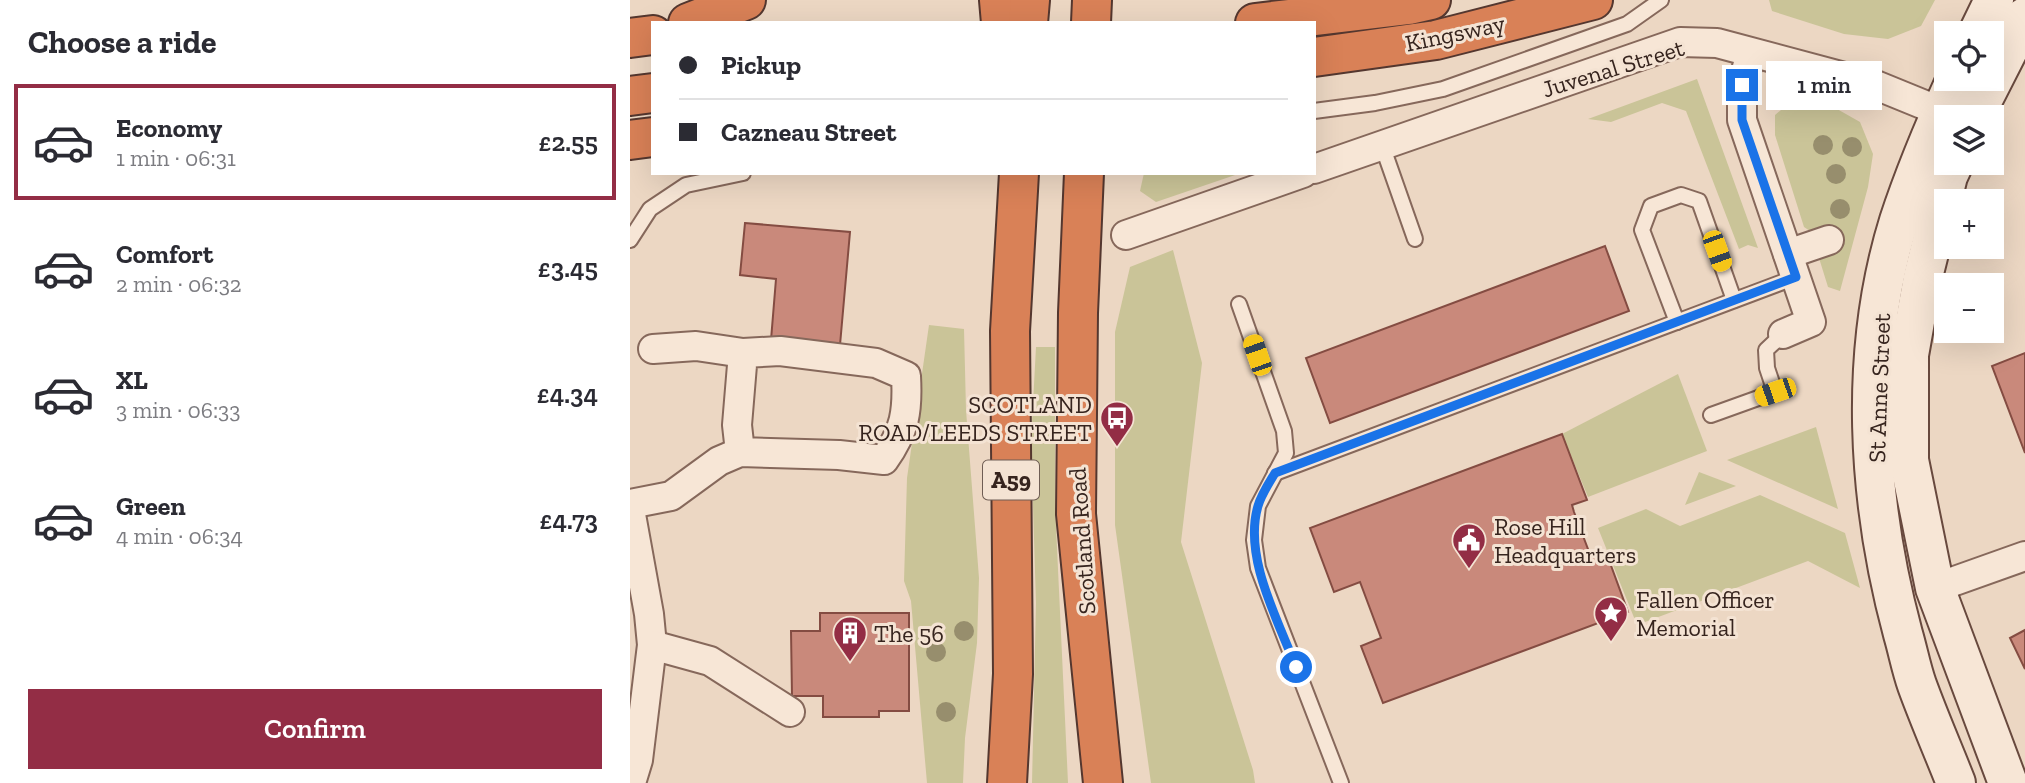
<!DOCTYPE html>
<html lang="en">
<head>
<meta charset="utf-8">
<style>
	:root { --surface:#fff; --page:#f7f7f7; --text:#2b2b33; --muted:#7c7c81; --line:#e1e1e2; --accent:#932d45 }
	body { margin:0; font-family:"Zilla Slab",serif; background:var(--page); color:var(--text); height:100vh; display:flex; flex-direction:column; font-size:26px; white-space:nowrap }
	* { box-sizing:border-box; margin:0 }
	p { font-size:23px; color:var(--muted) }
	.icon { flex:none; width:38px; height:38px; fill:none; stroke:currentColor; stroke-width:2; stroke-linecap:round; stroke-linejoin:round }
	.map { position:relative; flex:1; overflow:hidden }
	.drawer { display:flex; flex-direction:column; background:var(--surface); width:630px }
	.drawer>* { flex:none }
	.hud { position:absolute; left:21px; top:21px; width:665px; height:154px; border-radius:0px; box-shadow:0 7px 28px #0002; display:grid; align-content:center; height:154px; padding:0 28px; background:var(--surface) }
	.fabs { position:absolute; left:1304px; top:21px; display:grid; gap:14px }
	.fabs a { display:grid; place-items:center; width:70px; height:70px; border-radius:0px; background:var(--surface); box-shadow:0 7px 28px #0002; font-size:35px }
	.end { position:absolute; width:32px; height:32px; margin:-16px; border:9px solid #1a73e8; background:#fff; box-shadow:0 0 0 4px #fff }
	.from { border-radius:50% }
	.bubble { position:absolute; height:49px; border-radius:0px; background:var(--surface); box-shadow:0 7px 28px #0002; font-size:23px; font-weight:600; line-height:49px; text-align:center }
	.car { position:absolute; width:21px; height:42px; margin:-21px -10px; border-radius:9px; box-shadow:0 0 5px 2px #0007; background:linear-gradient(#f5c518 24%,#345 0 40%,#f5c518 0 76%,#345 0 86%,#f5c518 0) }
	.hud b { display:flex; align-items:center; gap:24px; height:66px; font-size:26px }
	.hud b+b { border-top:2px solid var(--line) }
	.hud i { width:18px; height:18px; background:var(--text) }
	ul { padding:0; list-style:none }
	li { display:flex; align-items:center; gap:21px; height:116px; margin:0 14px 10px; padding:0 14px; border:4px solid transparent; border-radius:0px }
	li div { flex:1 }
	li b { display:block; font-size:26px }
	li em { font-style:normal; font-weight:600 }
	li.current { border-color:var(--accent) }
	li>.icon { width:63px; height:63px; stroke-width:1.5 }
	h2 { padding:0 28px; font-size:32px; line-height:84px }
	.action { display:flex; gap:14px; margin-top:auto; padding:14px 28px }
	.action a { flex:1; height:80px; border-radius:0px; background:var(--accent); color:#fff; font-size:28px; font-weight:600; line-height:80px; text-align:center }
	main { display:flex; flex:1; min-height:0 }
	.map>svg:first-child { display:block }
</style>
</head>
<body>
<main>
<section class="drawer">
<h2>Choose a ride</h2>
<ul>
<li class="current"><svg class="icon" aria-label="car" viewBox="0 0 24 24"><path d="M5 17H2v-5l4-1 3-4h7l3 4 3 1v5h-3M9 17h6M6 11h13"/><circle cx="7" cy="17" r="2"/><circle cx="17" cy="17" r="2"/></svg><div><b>Economy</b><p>1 min · 06:31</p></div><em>£2.55</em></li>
<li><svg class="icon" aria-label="car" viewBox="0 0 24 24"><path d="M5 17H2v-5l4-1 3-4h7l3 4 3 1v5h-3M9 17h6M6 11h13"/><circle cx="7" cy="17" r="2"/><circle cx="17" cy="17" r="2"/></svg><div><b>Comfort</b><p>2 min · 06:32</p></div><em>£3.45</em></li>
<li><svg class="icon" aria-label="car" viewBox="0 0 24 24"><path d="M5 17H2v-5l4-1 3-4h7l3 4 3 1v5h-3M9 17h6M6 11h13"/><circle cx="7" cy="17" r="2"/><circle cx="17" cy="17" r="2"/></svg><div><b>XL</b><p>3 min · 06:33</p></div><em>£4.34</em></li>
<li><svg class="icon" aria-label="car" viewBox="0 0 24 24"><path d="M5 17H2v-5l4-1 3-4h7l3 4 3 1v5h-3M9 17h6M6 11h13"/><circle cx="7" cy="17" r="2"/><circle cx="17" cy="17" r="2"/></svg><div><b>Green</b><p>4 min · 06:34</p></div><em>£4.73</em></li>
</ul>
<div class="action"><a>Confirm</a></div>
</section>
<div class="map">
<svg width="1395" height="783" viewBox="0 0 1395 783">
	<rect width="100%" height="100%" fill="#ecd7c3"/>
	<!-- green -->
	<g fill="#cac498">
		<path d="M 1139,0 L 1305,0 L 1291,26 L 1258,39 L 1214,34 L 1142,11 Z"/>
		<path d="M 1067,79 L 1128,248 L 1118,245 L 1109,249 L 1056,111 L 1032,103 L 981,122 L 958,119 Z"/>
		<path d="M 1169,95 L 1200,105 L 1230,122 L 1243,154 L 1238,187 L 1210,291 L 1198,287 L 1189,258 L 1207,252 L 1199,231 L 1186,235 L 1174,227 L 1145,135 L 1145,115 Z"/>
		<path d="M 514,173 L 611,173 L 526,202 L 510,191 Z"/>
		<path d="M 543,250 L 572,363 L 551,542 L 623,770 L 625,783 L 521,783 L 485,525 L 485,332 L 500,267 Z"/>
		<path d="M 299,325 L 334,329 L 336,410 L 349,578 L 347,643 L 335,738 L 333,783 L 297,783 L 281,601 L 274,581 L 277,478 Z"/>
		<path d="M 406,347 L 425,347 L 425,505 L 438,783 L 402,783 L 406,603 L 401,441 Z"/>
		<path d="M 1048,374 L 1077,451 L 958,497 L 932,434 Z"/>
		<path d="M 1186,427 L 1208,509 L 1097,460 Z"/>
		<path d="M 1069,472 L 1106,486 L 1055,505 Z"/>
		<path d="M 1130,495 L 1215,533 L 1230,588 L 1178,561 L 1007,625 L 968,528 L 1016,509 L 1050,526 Z"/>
	</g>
	<!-- building -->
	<g fill="#c9897b" stroke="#844c42" stroke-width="2">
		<path d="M 115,223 L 220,232 L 210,345 L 141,340 L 146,279 L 110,275 Z"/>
		<path d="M 975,246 L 999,311 L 700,423 L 676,358 Z"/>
		<path d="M 1395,353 L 1395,453 L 1362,366 Z"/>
		<path d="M 932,434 L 957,500 L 942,505 L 944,512 L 961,557 L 976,552 L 998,612 L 753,703 L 731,646 L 751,638 L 730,582 L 704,592 L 680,528 Z"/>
		<path d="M 190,613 L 279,613 L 279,711 L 249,711 L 249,717 L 193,717 L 193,696 L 162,696 L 161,631 L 190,631 Z"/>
		<path d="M 1395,630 L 1395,669 L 1380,638 Z"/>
	</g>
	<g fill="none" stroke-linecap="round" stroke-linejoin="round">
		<!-- lane casing -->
		<g stroke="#86685b" stroke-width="18">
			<g id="lane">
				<path d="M 684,111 L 745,103 L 813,89 L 997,24 L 1031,0"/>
				<path d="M 752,145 L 785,239"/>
				<path d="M 0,240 L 20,209 L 56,185 L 113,173"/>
				<path d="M 609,304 L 654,431 L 656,453 L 628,506 L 624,540 L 628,568 L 711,783"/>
				<path d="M 1047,322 L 1012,230 L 1021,206 L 1051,195 L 1069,201 L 1104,300"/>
				<path d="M 1081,415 L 1145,392 L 1137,368 L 1136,350 L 1153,334"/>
				<path d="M 645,473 L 1166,277"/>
			</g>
		</g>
		<!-- street casing -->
		<g stroke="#86685b" stroke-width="32">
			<g id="street">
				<path d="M 1121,53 L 1112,85 L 1112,120 L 1181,322 L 1153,334"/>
				<path d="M 684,169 L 1050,42 L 1087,43 L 1248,86 L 1324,117"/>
				<path d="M 496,235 L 673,173"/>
				<path d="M 1158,254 L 1199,240"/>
				<path d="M 23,349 L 66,346 L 113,353"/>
				<path d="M 0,504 L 41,496 L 89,461 L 110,452 L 209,455 L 254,460 C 275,431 278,411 276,376 L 246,363 L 150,351 L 113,353 L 107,425 L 110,452"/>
				<path d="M 0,509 L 19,614 L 22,645 L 8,760 L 1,783"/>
				<path d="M 1305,588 L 1395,556"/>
				<path d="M 22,645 L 80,661 L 160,712"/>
			</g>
		</g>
		<!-- secondary casing -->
		<g stroke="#68493e" stroke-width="42">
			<g id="secondary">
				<path d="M 1348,33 L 1364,0"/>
				<path d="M 1344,117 L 1395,17"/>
				<path d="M 1324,163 L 1318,176 L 1293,277 L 1279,355 L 1279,460 L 1305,588 L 1378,783"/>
				<path d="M 1326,783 C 1313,750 1299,718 1287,685 C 1281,668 1278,651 1273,634 C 1237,501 1228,353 1269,221 C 1285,172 1305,125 1326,79"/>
			</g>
		</g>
		<!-- highway casing -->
		<g stroke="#54372f" stroke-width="42">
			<g id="highway">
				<path d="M 369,0 L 371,23"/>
				<path d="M 58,23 L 116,0"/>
				<path d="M 398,23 L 400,0"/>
				<path d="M 461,23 L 462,0"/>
				<path d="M 625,23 L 779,5 L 801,0"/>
				<path d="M 0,38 L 23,35"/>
				<path d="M 684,57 L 806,40 L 963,0"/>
				<path d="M 0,96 L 23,93"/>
				<path d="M 0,140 L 23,137"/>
				<path d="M 454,173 L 448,313 L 446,514 L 473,783"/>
				<path d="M 377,783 L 383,674 L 380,331 L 389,173"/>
			</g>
		</g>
		<!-- lane -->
		<use href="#lane" stroke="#f7e6d6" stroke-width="14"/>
		<!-- street -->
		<use href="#street" stroke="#f7e6d6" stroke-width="28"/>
		<!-- secondary -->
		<use href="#secondary" stroke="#f7e6d6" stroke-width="38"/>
		<!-- highway -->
		<use href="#highway" stroke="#d98157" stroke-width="38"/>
	</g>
	<!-- trees -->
	<g fill="#978e6d">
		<circle cx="1193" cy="145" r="10"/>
		<circle cx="1222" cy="147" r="10"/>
		<circle cx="1206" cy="174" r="10"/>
		<circle cx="1210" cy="209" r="10"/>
		<circle cx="334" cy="631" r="10"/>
		<circle cx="306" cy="652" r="10"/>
		<circle cx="316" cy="712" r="10"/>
	</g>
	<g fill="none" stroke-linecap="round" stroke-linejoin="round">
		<!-- route -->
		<path stroke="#1a73e8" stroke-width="9" d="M 666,667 C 648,620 613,557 628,506 C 631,495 639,483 645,473 L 1166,277 L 1112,120 L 1112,85"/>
	</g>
	<!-- icons -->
	<defs>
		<g id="bus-pin" transform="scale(1.75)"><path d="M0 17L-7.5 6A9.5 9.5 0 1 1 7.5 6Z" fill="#932d45" stroke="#f4e3d3"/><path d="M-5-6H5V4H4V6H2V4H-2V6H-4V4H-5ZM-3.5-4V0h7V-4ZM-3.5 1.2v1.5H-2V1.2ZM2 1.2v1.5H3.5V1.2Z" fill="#fff"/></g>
		<g id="civic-pin" transform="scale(1.75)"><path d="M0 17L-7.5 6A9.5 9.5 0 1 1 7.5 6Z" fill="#932d45" stroke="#f4e3d3"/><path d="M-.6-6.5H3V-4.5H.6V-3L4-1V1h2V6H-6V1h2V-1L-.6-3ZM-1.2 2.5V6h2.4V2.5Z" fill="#fff"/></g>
		<g id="sight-pin" transform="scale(1.75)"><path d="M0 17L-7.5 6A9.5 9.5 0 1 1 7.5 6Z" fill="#932d45" stroke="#f4e3d3"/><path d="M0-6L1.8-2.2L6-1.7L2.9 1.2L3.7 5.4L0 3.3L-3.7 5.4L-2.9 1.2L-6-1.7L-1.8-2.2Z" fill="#fff"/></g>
		<g id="building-pin" transform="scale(1.75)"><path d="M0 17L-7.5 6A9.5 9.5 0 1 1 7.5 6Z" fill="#932d45" stroke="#f4e3d3"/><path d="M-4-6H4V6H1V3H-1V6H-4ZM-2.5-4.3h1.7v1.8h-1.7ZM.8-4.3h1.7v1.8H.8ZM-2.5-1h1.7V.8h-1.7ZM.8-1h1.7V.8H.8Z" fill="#fff"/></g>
	</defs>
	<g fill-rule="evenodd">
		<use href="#bus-pin" x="487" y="418"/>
		<use href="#civic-pin" x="839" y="540"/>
		<use href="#sight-pin" x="981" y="613"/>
		<use href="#building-pin" x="220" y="633"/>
	</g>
	<g text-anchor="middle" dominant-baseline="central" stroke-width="6" stroke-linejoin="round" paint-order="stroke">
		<!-- shield labels -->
		<rect fill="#f4e3d3" stroke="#6f5d54" stroke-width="2" x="353" y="460.5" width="56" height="39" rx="5"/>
		<g font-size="23" font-weight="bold" fill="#36241e">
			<text x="381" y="480">A59</text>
		</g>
		<!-- street labels -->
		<g font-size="24" fill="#36241e" stroke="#f4e3d3">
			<text transform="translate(825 33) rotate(-12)">Kingsway</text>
			<text transform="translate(983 68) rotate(-17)">Juvenal Street</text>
			<text transform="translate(1249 388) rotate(-88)">St Anne Street</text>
			<text transform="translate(452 541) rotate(-94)">Scotland Road</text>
		</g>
		<!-- poi labels -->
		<g font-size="24" fill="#36241e" stroke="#f4e3d3" text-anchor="start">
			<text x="462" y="404" text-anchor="end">SCOTLAND<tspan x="462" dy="28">ROAD/LEEDS STREET</tspan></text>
			<text x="864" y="526">Rose Hill<tspan x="864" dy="28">Headquarters</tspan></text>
			<text x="1006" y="599">Fallen Officer<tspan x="1006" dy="28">Memorial</tspan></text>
			<text x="244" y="633">The 56</text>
		</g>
	</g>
</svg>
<div class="fabs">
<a><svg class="icon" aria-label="locate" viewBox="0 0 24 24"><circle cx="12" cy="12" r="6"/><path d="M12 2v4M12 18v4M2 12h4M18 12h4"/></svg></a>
<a><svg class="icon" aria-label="layers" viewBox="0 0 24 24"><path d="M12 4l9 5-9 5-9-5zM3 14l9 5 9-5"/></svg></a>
<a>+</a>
<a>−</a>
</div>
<i class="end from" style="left:666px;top:667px"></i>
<i class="end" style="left:1112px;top:85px"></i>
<div class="bubble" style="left:1136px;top:61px;width:116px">1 min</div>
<i class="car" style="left:1087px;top:251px;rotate:160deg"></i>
<i class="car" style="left:627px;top:355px;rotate:341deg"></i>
<i class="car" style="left:1145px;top:392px;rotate:251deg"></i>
<div class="hud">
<b><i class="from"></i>Pickup</b>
<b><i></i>Cazneau Street</b>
</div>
</div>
</main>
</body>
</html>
